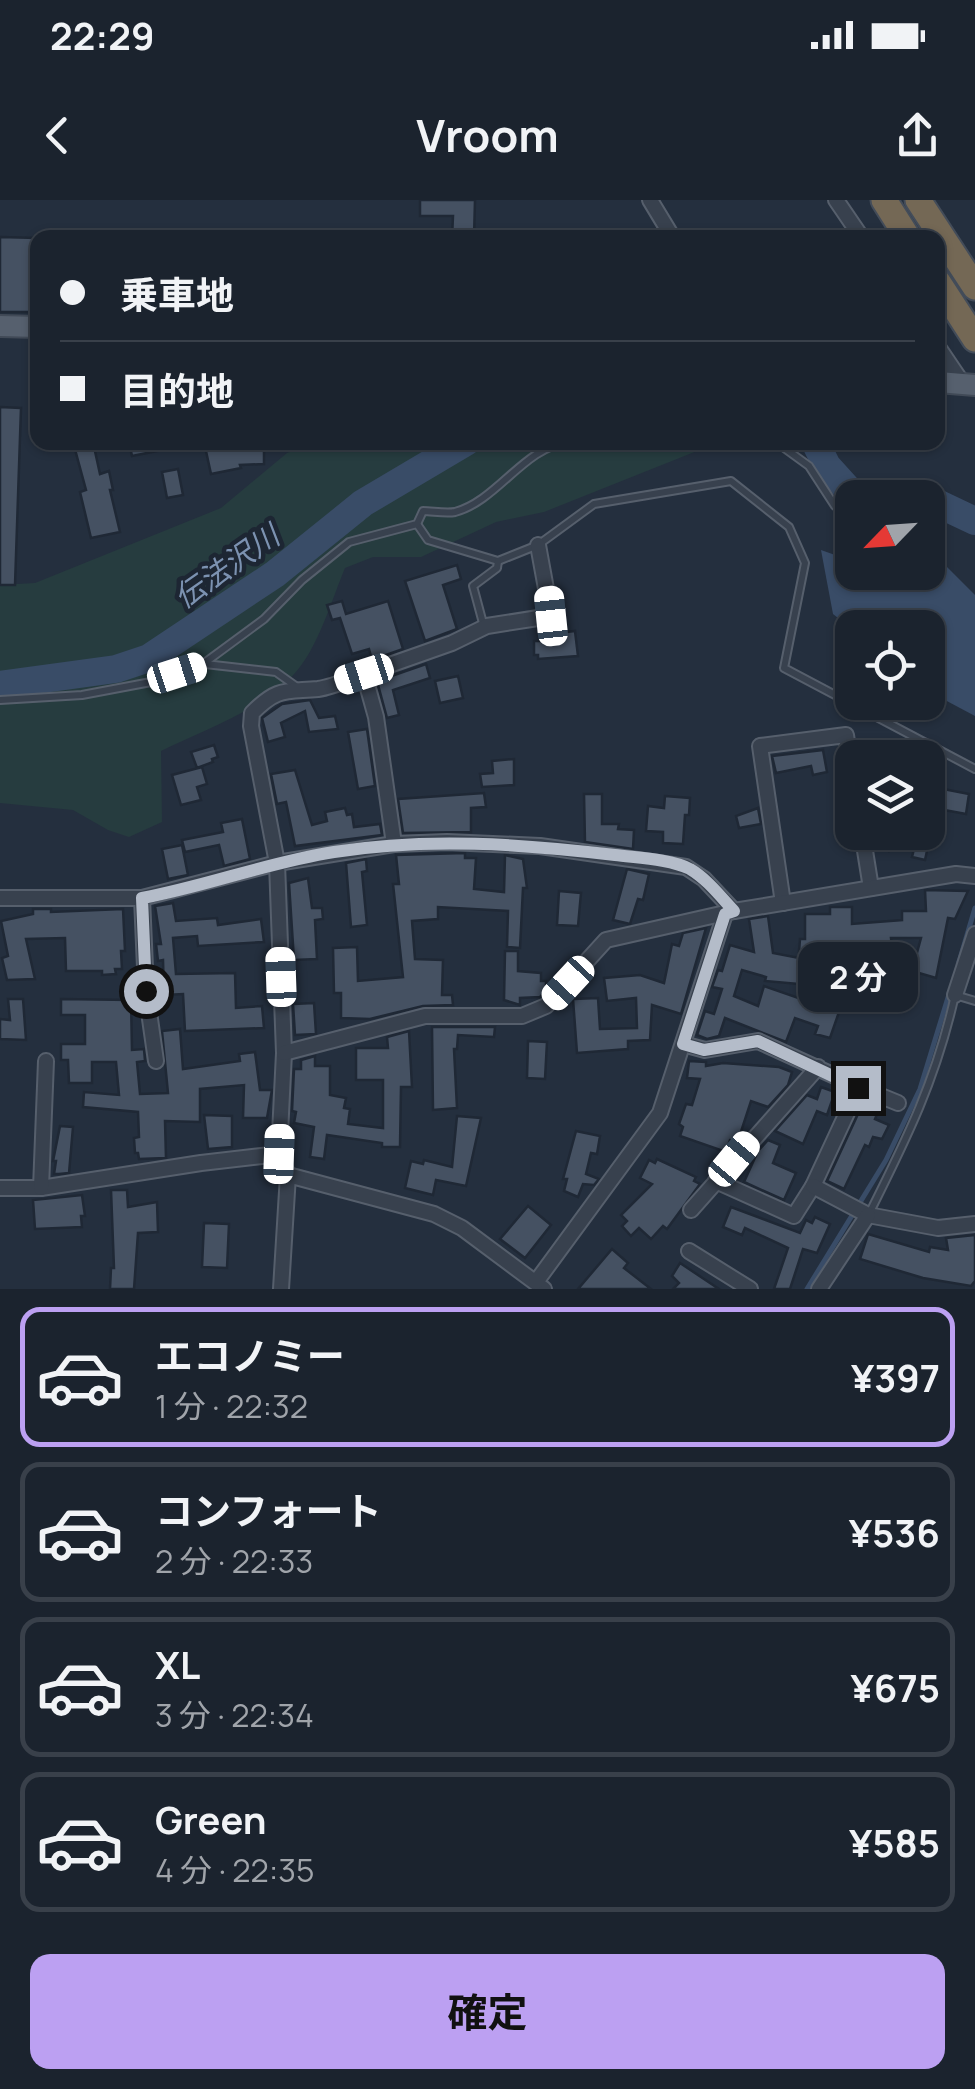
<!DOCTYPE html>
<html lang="ja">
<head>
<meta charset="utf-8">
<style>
	:root { --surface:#1b232e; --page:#282f3a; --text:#f1f3f6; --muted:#a0a4aa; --line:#39404a; --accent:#bca0f2 }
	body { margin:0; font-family:Manrope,"Noto Sans JP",sans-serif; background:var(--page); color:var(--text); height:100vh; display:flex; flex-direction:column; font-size:38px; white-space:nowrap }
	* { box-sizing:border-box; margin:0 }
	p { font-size:32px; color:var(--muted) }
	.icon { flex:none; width:55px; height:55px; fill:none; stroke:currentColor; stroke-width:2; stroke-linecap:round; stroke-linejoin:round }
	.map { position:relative; height:1089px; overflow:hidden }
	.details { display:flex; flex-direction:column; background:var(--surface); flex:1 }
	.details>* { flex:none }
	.banner { position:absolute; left:30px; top:30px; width:915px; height:220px; border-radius:20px; box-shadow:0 2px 8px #0004,0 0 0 2px var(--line); display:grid; align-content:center; height:220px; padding:0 30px; background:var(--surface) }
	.needle { width:65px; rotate:245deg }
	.buttons { position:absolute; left:835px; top:280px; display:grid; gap:20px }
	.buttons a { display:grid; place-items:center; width:110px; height:110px; border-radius:20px; background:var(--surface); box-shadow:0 2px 8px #0004,0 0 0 2px var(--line); font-size:50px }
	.end { position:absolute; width:45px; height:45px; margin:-22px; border:12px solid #b4bcc9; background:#111; box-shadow:0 0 0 5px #111 }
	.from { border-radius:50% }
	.bubble { position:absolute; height:70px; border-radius:20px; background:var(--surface); box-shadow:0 2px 8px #0004,0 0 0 2px var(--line); font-size:32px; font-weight:700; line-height:70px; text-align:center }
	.car { position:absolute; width:30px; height:60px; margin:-30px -15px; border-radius:12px; box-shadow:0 0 8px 2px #0007; background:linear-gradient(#fff 24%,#345 0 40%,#fff 0 76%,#345 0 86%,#fff 0) }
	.banner b { display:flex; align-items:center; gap:35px; height:95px; font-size:38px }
	.banner b+b { border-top:2px solid var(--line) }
	.banner i { width:25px; height:25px; background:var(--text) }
	ul { padding:18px 0 0; list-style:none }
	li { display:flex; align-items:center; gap:30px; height:140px; margin:0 20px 15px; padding:0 10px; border:5px solid var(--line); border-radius:20px }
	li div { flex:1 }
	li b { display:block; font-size:38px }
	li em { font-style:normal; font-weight:700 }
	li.selected { border-color:var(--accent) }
	li>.icon { width:90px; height:90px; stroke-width:1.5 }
	.button { display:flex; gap:20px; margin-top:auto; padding:20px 30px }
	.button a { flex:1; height:115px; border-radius:20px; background:var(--accent); color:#111; font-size:40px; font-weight:700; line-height:115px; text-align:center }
	.status { display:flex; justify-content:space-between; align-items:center; height:70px; padding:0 50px; background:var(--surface); direction:ltr }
	.status svg { height:28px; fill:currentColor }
	header { display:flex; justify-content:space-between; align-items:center; height:130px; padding:0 30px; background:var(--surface); font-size:45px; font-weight:700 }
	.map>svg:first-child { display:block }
</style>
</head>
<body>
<div class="status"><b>22:29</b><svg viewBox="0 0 49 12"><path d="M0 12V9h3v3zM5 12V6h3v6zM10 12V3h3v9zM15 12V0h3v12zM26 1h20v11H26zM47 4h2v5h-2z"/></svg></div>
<header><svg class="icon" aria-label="back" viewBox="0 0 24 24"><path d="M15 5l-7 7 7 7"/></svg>Vroom<svg class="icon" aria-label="share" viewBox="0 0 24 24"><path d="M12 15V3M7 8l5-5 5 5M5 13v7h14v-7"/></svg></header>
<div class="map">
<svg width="975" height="1089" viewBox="0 0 975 1089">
	<rect width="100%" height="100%" fill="#242f3e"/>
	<!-- green -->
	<path fill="#263c3f" d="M 315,242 L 805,243 L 717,243 L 544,312 L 496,322 L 421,357 L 373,357 L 345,368 C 332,399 318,448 295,473 C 262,510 205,529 161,551 L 162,622 L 129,637 L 108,630 L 73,610 L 0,603 L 0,385 L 35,383 L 221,308 L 287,253 Z"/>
	<!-- water -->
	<path fill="#394c67" d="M 821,350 L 852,361 L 852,372 L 928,372 L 928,357 L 938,358 L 975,395 L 975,516 L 928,491 L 928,428 L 852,429 L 833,414 Z"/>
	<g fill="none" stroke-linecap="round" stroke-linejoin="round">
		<!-- stream -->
		<g stroke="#394c67" stroke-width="5">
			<path d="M 959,762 L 975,708"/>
			<path d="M 807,1089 L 886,960 L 920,889 L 950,791"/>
		</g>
		<!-- river -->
		<g stroke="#394c67" stroke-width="28">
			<path d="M 815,242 L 827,266 L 856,298"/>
			<path d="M 928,303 L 939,304 L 975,321"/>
			<path d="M 0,485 L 116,469 L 149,458 L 275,374 L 363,303 L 466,242"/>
		</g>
	</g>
	<!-- building -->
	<g fill="#455162" stroke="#1f2835" stroke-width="2.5">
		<path d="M 420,0 L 475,0 L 474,38 L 452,38 L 453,16 L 420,16 Z"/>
		<path d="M 0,37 L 38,38 L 38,112 L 0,112 Z"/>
		<path d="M 0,207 L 21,208 L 15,385 L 0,385 Z"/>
		<path d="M 73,242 L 93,242 L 100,274 L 109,271 L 113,290 L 110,290 L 120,332 L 91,338 L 80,292 L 86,290 Z"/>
		<path d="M 129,242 L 171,242 L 172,248 L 132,256 Z"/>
		<path d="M 204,242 L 256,242 L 256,250 L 264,249 L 264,264 L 240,265 L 241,268 L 211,274 Z"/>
		<path d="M 178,269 L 183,295 L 167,298 L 162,272 Z"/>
		<path d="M 457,365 L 461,379 L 443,385 L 457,429 L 425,441 L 405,381 Z"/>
		<path d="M 342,401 L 346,414 L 388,401 L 403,449 L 372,460 L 369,449 L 352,454 L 340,418 L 332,420 L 327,405 Z"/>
		<path d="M 575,431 L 578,456 L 538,459 L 538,455 L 534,455 L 534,441 L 558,441 L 557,433 Z"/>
		<path d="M 426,464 L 430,478 L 393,490 L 399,515 L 387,518 L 377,481 Z"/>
		<path d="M 458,476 L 463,498 L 440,503 L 435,481 Z"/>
		<path d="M 310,500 L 319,518 L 335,516 L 338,529 L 309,532 L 305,511 L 281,523 L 285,537 L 268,542 L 262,518 L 282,504 Z"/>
		<path d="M 367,529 L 375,586 L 358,589 L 348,532 Z"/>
		<path d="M 214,545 L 218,557 L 212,559 L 213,562 L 197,568 L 191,552 Z"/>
		<path d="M 823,550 L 827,572 L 813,575 L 811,566 L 776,573 L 772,556 Z"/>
		<path d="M 514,559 L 514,585 L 482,587 L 480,574 L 493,573 L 492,561 Z"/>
		<path d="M 202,567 L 207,584 L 197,587 L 201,600 L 181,605 L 172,575 Z"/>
		<path d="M 295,570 L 312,625 L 327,621 L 325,612 L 345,608 L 347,615 L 352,614 L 354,627 L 380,624 L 382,635 L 295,646 L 286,602 L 277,604 L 271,574 Z"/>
		<path d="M 928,586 L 969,594 L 966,614 L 928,607 Z"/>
		<path d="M 484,593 L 486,607 L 471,608 L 471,632 L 403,633 L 398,599 Z"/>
		<path d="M 584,594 L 602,594 L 602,624 L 619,624 L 618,629 L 634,630 L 633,649 L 585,642 Z"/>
		<path d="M 665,596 L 690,598 L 689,615 L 685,615 L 683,644 L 663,643 L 663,632 L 646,631 L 648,606 L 664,608 Z"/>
		<path d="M 758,608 L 761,624 L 739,628 L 736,616 Z"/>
		<path d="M 242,619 L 250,659 L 224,666 L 219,645 L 185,652 L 182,640 L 223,632 L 221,623 Z"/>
		<path d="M 879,632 L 917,635 L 931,632 L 930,638 L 937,640 L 929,642 L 925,660 L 912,657 L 915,645 L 889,651 L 888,646 L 882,647 Z"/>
		<path d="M 182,645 L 188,675 L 168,679 L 162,649 Z"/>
		<path d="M 465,653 L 465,658 L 476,658 L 474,689 L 504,692 L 505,655 L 523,659 L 527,688 L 523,688 L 520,748 L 507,747 L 508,711 L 438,707 L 438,719 L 412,721 L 415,759 L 443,760 L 442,795 L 452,795 L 453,805 L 423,806 L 370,819 L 341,818 L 341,793 L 334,793 L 333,748 L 357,747 L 358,781 L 403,777 L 393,684 L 399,684 L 396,655 Z"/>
		<path d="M 366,659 L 367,671 L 362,672 L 367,725 L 351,727 L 346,663 Z"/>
		<path d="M 627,669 L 649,674 L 643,700 L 638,699 L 630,724 L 613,720 Z"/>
		<path d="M 308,678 L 312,708 L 322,708 L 323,719 L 315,720 L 317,759 L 294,760 L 289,683 Z"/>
		<path d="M 925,690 L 968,691 L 955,719 L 948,718 L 936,778 L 912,771 L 921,738 L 891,738 L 892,746 L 799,752 L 800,739 L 805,739 L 805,714 L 830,714 L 830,707 L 852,707 L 852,724 L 902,720 L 902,711 L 926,711 Z"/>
		<path d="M 559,691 L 581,693 L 578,726 L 557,725 Z"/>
		<path d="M 173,703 L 176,721 L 217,718 L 218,725 L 261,719 L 264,742 L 198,746 L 197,736 L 173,738 L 176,774 L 235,773 L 236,808 L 262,806 L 264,828 L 185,831 L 183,794 L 164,795 L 163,760 L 158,761 L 156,744 L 161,744 L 155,706 Z"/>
		<path d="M 33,709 L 51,709 L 51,712 L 123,709 L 125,751 L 121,751 L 122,769 L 115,769 L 116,774 L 102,775 L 102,771 L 66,771 L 65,738 L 26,739 L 35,779 L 7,780 L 2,758 L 8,756 L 1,721 L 33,714 Z"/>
		<path d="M 768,716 L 773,753 L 877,773 L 872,806 L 852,802 L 854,789 L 765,781 L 766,777 L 742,770 L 734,796 L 758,806 L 764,786 L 839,812 L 830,838 L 815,834 L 818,826 L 795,818 L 786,842 L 725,818 L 719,836 L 707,839 L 697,835 L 705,811 L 714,814 L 722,789 L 712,787 L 718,770 L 722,771 L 730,745 L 754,752 L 749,719 Z"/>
		<path d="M 706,728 L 681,814 L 652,805 L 650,840 L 628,841 L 628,849 L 577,853 L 573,799 L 598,798 L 600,829 L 637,828 L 636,798 L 607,801 L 604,778 L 640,775 L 664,783 L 672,744 L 679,746 L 683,733 Z"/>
		<path d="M 505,751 L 518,751 L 518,771 L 541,773 L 541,781 L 546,781 L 546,790 L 540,797 L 520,798 L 520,805 L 504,800 Z"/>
		<path d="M 8,799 L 23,799 L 26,840 L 0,839 L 0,819 L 10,820 Z"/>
		<path d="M 61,799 L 131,800 L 132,850 L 144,849 L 145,861 L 137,862 L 140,894 L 168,893 L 162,831 L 180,829 L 183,869 L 240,861 L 239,854 L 255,852 L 260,890 L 272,890 L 267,918 L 243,918 L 244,885 L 200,889 L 200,922 L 165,921 L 166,958 L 139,959 L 138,953 L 135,953 L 134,938 L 139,937 L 138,912 L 83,907 L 84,892 L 119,895 L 116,862 L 92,862 L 92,883 L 69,883 L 68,860 L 61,860 L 61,844 L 85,844 L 85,815 L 61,815 Z"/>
		<path d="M 314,803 L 316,834 L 295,835 L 293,804 Z"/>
		<path d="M 432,827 L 495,827 L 494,837 L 458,835 L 457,849 L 454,849 L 457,908 L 433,910 Z"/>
		<path d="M 409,831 L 412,887 L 401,887 L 400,947 L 382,947 L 382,943 L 327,935 L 324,959 L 310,957 L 314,927 L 294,923 L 296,912 L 292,911 L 294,869 L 301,869 L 301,860 L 315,856 L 315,866 L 330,866 L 330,895 L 346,898 L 344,908 L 350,909 L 348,924 L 383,928 L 383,880 L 356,880 L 356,848 L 388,848 L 387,837 Z"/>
		<path d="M 528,841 L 547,842 L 545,879 L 527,878 Z"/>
		<path d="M 689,861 L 706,862 L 706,866 L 723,863 L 779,867 L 792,872 L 788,885 L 768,907 L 751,901 L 738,941 L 730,940 L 726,952 L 680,936 L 683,927 L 679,924 L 686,904 L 692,905 L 700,879 L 687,878 Z"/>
		<path d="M 821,887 L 835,892 L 827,915 L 817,911 L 803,944 L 775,931 L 807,895 L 817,899 Z"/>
		<path d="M 864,901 L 880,907 L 875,919 L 889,925 L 882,939 L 873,937 L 869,947 L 865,945 L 844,989 L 827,981 Z"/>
		<path d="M 204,915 L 232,916 L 232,947 L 208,949 Z"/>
		<path d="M 457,916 L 481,918 L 466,986 L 436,980 L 433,995 L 405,988 L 411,961 L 423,964 L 424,960 L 452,967 Z"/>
		<path d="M 60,926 L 73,927 L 69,973 L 59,974 L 54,974 L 56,961 L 53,961 Z"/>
		<path d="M 576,931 L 600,936 L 597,954 L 591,953 L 586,974 L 599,979 L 594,985 L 583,984 L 578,997 L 564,991 L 567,979 L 563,979 Z"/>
		<path d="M 768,940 L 780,945 L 773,963 L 796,973 L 784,1000 L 744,982 L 758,951 Z"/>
		<path d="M 657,959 L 696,977 L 694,981 L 700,984 L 667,1029 L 663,1026 L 651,1039 L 639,1028 L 631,1036 L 622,1026 L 627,1021 L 621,1015 L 652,984 L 640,978 L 649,960 L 655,963 Z"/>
		<path d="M 111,990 L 127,990 L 128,1007 L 157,1002 L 158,1032 L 138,1033 L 134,1089 L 110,1089 L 111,1068 L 114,1068 Z"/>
		<path d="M 82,995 L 85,1016 L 81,1016 L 82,1027 L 35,1029 L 33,1000 Z"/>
		<path d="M 528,1006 L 551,1025 L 525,1058 L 500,1039 Z"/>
		<path d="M 731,1007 L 800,1033 L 806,1020 L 812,1023 L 815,1017 L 830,1024 L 817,1053 L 803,1049 L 790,1089 L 774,1089 L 788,1048 L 745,1028 L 742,1035 L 723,1027 Z"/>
		<path d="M 204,1023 L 229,1024 L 227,1068 L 202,1067 Z"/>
		<path d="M 868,1034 L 929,1052 L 930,1047 L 948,1050 L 946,1038 L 975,1035 L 975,1081 L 971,1086 L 923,1078 L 860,1059 Z"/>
		<path d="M 612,1049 L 628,1063 L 624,1068 L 651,1089 L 578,1089 Z"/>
		<path d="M 680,1063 L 719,1089 L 673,1089 L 679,1083 L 672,1076 Z"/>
	</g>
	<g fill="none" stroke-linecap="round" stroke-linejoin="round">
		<!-- lane casing -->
		<g stroke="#565f6c" stroke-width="10">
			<g id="lane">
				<path d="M 776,242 L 809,266 L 835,306 L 852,308"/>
				<path d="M 417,324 L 428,340 L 498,361 L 538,345 L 594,304 L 731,281 L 789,327 L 805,363 L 784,468 L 975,569"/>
				<path d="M 484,427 L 473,386 L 497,368 L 498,361"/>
				<path d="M 205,464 L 276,472 L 297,487"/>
				<path d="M 0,500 L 82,495 L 151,482 L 203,464 L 264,419 L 302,380 L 349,342 L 417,324 L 423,311 C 432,311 446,314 455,312 C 497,301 524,247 568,242"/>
				<path d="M 869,1014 C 907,938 936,880 955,795 L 975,801"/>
			</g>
		</g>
		<!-- street casing -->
		<g stroke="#565f6c" stroke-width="18">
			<g id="street">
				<path d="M 650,0 L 673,38"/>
				<path d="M 836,0 L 862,38"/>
				<path d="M 938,147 L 963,184"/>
				<path d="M 364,474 C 350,479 333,487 318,489 C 285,492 278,487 252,513 L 251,526 L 277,663 L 284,853 L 279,954 L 288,975 L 434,1014 L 462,1028 L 544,1089"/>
				<path d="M 862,632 L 871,688"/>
				<path d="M 394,644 L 376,517 L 364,474 L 452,443 L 487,426 L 551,416 L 538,345"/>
				<path d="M 0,698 L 142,698 L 277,663 L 394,644 L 447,642 L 540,646 L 686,667 L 704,679 L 734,711"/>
				<path d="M 142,698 L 146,791 L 156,861"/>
				<path d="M 783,703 L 760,546 L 846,535 L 852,575"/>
				<path d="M 955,795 L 975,734"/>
				<path d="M 683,844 L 705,850 L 758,841 L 859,887 L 813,986 L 794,1016 L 716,981"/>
				<path d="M 284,853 L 425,816 L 522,816 L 546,806 L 606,740 L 734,711 L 956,674 L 975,676"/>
				<path d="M 859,887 L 898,903"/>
				<path d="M 813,986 L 868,1015 L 938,1028 L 975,1024"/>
				<path d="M 0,988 L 41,988 L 201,963 L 279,954"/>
				<path d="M 41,988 L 46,861"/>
				<path d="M 691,1010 L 818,867"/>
				<path d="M 689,1051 L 750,1089"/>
				<path d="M 536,1082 L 660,913 L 725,714"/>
				<path d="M 281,1089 L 288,975"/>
				<path d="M 819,1089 L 868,1015"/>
			</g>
		</g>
		<!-- primary casing -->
		<g stroke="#414a57" stroke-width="24">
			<g id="primary">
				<path d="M 0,126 L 38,127"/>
				<path d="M 938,182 L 975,185"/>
			</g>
		</g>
		<!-- highway casing -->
		<g stroke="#434c59" stroke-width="29">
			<g id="highway">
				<path d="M 884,0 L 908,38"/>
				<path d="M 918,0 L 975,87"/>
				<path d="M 938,82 L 975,139"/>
			</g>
		</g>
		<!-- lane -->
		<use href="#lane" stroke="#38414e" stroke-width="6"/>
		<!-- street -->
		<use href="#street" stroke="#38414e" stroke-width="14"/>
		<!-- primary -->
		<use href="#primary" stroke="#56606e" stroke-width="20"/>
		<!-- highway -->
		<use href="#highway" stroke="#746855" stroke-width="25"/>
	</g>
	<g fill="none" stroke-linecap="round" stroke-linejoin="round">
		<!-- route -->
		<path stroke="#b4bcc9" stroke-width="12" d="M 146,791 L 142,698 C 207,686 269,662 334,652 C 428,637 521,644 615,655 C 638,658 670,659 690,669 C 707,679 720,696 734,711 L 725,714 L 683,844 L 704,850 L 758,841 L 858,888"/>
	</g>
	<g text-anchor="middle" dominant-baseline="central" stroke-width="9" stroke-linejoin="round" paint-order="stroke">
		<!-- water labels -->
		<g font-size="30" font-style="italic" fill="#7c92b1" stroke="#1d2633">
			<text transform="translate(226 366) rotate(-35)">伝法沢川</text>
		</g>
	</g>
</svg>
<div class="buttons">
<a><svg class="needle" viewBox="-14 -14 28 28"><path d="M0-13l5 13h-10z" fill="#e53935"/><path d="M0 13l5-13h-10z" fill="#a0a4aa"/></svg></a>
<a><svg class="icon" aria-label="locate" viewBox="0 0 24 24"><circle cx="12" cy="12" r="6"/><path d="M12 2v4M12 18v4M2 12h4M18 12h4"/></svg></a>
<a><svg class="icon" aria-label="layers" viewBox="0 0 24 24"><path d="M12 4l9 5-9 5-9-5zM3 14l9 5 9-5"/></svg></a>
</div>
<i class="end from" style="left:146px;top:791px"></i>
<i class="end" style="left:858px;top:888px"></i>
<div class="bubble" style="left:798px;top:742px;width:120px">2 分</div>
<i class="car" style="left:551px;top:416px;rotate:354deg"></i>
<i class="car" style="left:177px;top:473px;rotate:72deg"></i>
<i class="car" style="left:364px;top:474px;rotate:252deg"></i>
<i class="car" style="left:281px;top:777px;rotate:358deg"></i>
<i class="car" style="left:568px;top:783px;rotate:223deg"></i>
<i class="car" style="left:279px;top:954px;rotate:2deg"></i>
<i class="car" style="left:734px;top:959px;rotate:40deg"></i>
<div class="banner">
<b><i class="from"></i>乗車地</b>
<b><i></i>目的地</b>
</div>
</div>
<section class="details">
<ul>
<li class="selected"><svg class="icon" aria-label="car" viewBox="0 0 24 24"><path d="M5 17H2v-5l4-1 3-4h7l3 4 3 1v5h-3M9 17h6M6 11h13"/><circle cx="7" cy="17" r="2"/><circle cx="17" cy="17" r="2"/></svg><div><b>エコノミー</b><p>1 分 · 22:32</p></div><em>¥397</em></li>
<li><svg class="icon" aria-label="car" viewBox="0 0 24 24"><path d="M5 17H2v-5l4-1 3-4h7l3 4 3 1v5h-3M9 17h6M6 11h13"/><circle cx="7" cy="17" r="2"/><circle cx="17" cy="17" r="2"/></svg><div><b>コンフォート</b><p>2 分 · 22:33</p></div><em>¥536</em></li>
<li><svg class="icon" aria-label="car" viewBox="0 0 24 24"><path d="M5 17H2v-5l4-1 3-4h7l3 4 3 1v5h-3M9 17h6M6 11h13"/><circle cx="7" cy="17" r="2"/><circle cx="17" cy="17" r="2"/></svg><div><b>XL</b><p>3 分 · 22:34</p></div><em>¥675</em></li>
<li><svg class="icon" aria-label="car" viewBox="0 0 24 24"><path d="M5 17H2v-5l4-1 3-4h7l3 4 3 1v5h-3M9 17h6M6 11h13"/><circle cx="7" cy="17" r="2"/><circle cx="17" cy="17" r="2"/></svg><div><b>Green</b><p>4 分 · 22:35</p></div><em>¥585</em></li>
</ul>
<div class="button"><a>確定</a></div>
</section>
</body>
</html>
